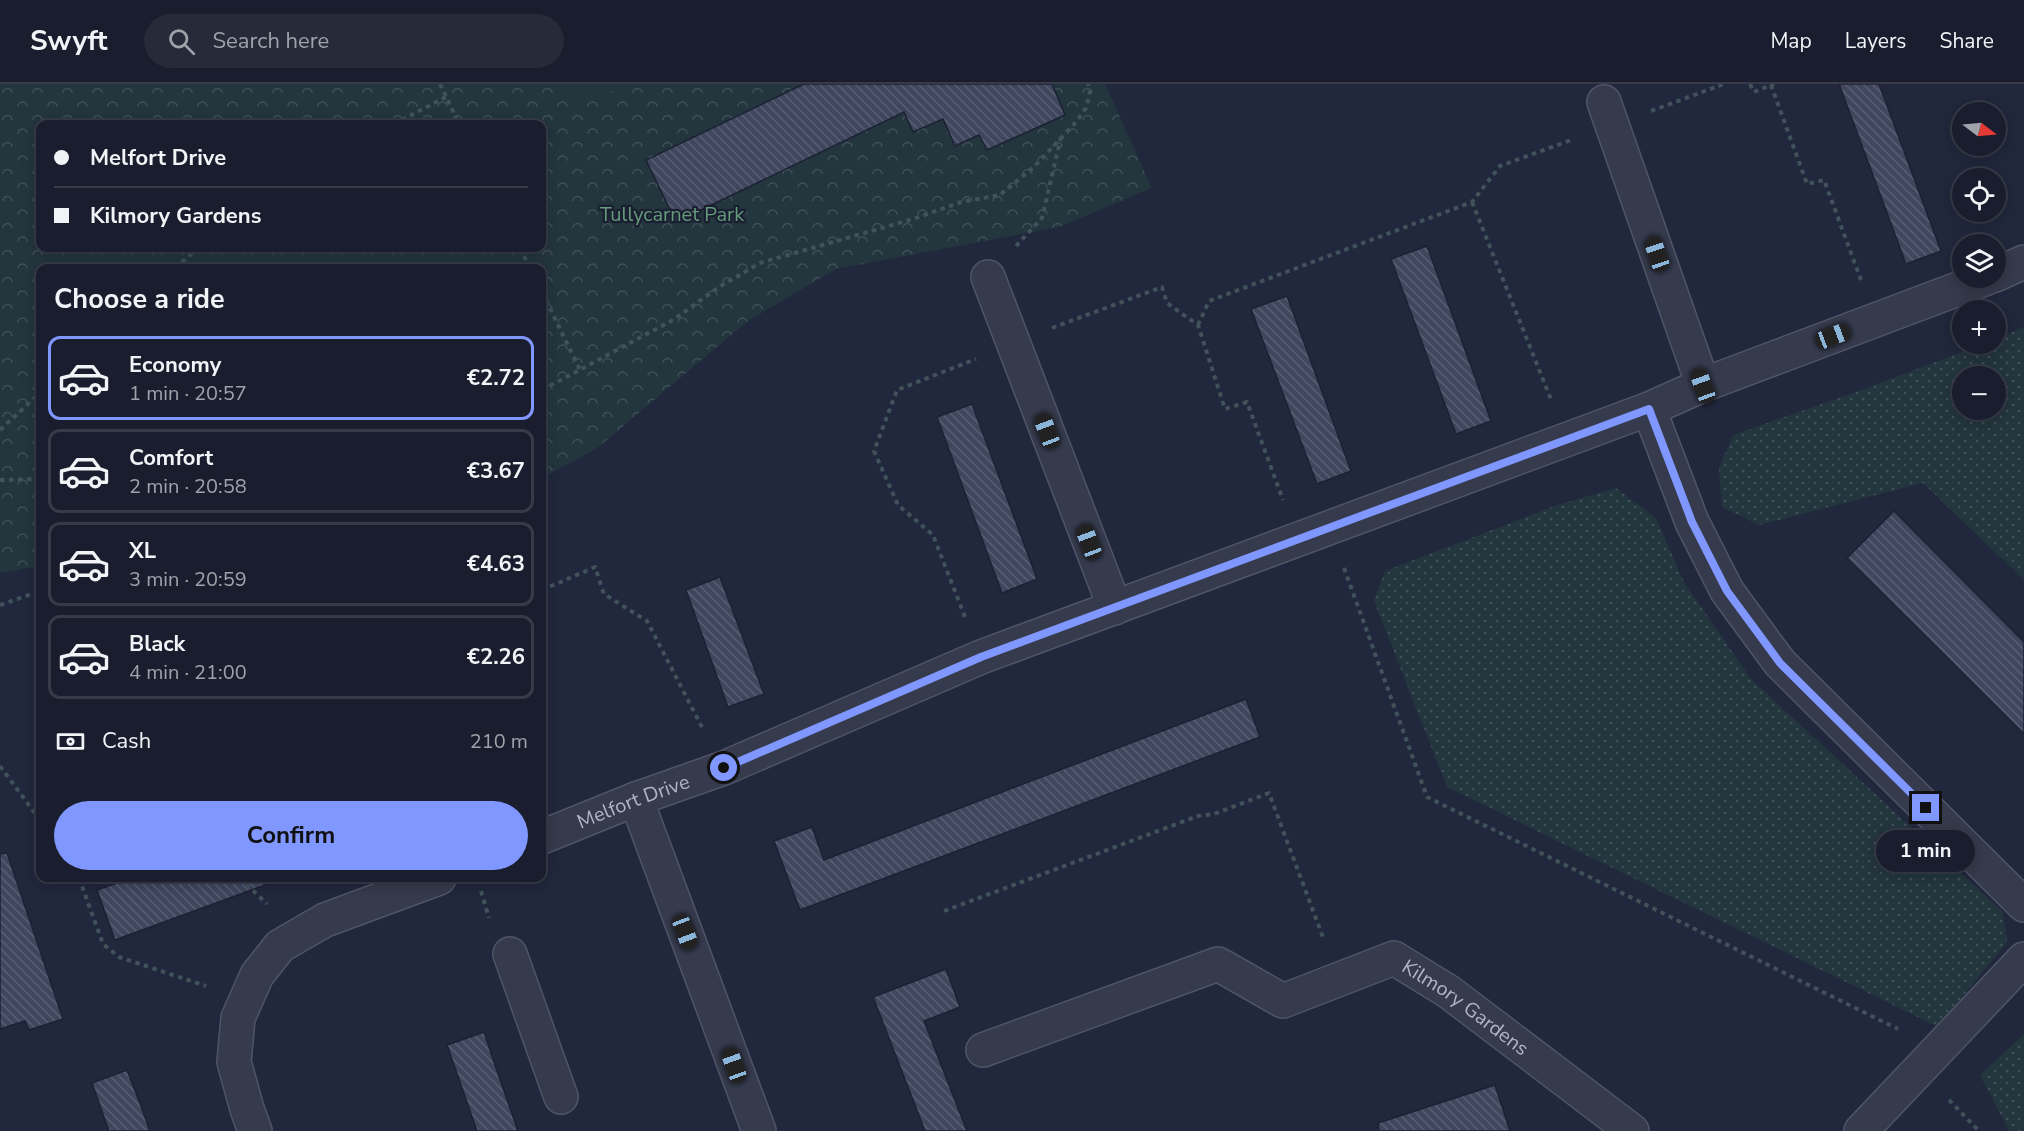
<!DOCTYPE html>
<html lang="en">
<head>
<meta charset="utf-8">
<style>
	:root { --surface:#191d2d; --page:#262a39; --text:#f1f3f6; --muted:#9fa2aa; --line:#373b49; --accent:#7f97fe }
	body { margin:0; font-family:"Nunito Sans",sans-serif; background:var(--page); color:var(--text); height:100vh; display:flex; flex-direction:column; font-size:22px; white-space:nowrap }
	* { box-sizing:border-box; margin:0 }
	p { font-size:20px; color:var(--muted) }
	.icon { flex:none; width:33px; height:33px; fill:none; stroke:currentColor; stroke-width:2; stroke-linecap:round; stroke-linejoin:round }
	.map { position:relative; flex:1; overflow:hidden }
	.side { position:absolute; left:36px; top:180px; width:510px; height:618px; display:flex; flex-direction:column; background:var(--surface); border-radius:12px; box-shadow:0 3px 15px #0003,0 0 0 2px var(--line) }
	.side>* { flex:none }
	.hud { position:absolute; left:36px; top:36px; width:510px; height:132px; border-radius:12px; box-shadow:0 3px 15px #0003,0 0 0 2px var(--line); display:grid; align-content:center; height:132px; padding:0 18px; background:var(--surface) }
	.needle { width:39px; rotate:106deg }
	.controls { position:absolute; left:1952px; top:18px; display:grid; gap:12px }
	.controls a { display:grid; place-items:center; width:54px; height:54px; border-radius:50%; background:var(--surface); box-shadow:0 3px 15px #0003,0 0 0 2px var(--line); font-size:30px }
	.end { position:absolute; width:27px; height:27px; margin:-14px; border:8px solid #7f97fe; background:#111; box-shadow:0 0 0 3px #111 }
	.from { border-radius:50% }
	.bubble { position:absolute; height:42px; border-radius:21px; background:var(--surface); box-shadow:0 3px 15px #0003,0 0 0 2px var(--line); font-size:20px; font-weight:700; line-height:42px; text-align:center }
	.car { position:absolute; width:18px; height:36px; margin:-18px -9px; border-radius:8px; box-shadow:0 0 4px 2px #0007; background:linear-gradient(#222 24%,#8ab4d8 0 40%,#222 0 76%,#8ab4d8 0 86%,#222 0) }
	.hud b { display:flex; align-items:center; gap:21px; height:57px; font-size:22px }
	.hud b+b { border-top:2px solid var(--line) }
	.hud i { width:15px; height:15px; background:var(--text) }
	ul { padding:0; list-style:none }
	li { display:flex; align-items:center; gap:18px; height:84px; margin:0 12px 9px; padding:0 6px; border:3px solid var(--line); border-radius:12px }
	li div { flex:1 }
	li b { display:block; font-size:22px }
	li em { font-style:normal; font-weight:700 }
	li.current { border-color:var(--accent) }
	li>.icon { width:54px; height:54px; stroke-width:1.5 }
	h2 { padding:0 18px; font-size:27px; line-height:72px }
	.pay { display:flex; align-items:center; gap:15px; height:66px; padding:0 18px; font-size:22px }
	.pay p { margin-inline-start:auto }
	.primary-button { display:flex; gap:12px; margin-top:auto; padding:12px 18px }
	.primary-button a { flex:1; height:69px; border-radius:36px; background:var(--accent); color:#111; font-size:24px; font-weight:700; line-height:69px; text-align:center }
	header { display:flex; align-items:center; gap:36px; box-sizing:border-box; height:84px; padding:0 30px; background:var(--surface); border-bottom:2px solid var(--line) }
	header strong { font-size:28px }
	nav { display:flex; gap:33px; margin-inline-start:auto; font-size:21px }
	.search { width:420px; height:54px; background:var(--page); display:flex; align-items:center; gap:15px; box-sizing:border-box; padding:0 21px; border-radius:33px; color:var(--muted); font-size:22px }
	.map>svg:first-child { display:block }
</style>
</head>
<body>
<header>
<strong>Swyft</strong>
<div class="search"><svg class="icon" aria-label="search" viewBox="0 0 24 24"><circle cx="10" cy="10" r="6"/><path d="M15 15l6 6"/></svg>Search here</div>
<nav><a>Map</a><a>Layers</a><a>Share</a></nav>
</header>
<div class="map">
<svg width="2024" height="1047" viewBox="0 0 2024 1047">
	<defs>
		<pattern id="grass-dots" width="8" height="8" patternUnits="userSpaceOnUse" patternTransform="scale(1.5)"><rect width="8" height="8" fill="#23353d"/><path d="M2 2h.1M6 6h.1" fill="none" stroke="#405058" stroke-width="1.8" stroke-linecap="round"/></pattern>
		<pattern id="forest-crowns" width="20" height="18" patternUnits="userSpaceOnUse" patternTransform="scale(1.5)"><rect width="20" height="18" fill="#23353d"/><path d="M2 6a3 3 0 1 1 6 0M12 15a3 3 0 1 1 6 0" fill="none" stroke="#405058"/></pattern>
		<pattern id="building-back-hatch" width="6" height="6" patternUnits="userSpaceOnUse" patternTransform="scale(1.5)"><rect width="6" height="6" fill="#3f465e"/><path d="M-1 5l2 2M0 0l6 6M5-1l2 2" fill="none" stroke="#585e74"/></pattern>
	</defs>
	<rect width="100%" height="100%" fill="#21273c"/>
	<!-- grass -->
	<g fill="url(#grass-dots)" fill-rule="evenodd">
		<path d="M 2024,243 L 2024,496 L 1923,399 L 1759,441 L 1722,423 L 1719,384 L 1733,351 L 1842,313 L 1984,260 L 1995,260 L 1995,255 ZM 1995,292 L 1995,326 L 1962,326 L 1962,292 Z"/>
		<path d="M 1616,404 L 1656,434 L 1684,498 L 1751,595 L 2003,828 L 2007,858 L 1938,943 L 1447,703 L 1374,517 L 1385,487 L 1557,421 Z"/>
		<path d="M 2024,950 L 2024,1047 L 2009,1047 L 1980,991 Z"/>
	</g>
	<!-- forest -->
	<path fill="url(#forest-crowns)" fill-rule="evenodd" d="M 0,0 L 1105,0 L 1152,104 L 1059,143 L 836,185 L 748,237 L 596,365 L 542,394 L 542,184 L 40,184 L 40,482 L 0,489 ZM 40,40 L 542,40 L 542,164 L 40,164 Z"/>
	<!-- pitch -->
	<path fill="#23353d" d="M 563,0 L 627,0 L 575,25 Z"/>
	<!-- building -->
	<g fill="url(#building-back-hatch)" stroke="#1c2133" stroke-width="1.5">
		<path d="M 804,0 L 1052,0 L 1065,31 L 987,66 L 979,51 L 955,62 L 943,35 L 913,48 L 904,28 L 676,138 L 646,76 Z"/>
		<path d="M 1839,0 L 1879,0 L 1941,167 L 1906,180 Z"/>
		<path d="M 1427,162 L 1491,337 L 1456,350 L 1391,175 Z"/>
		<path d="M 1287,212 L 1351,387 L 1317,400 L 1251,225 Z"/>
		<path d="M 972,320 L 1037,495 L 1002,509 L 937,333 Z"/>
		<path d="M 1894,427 L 2024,558 L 2024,650 L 1847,474 Z"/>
		<path d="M 720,493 L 764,610 L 728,623 L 686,506 Z"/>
		<path d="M 1246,615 L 1260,653 L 800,826 L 774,757 L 812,743 L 824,776 Z"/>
		<path d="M 7,769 L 63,935 L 29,946 L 25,937 L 0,945 L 0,770 Z"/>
		<path d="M 131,794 L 272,794 L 273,798 L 115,856 L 97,806 Z"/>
		<path d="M 946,885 L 960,923 L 924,937 L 967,1047 L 925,1047 L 873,913 Z"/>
		<path d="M 484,948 L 495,981 L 518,1047 L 477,1047 L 447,961 Z"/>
		<path d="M 127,986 L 141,1022 L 150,1047 L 109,1047 L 92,999 Z"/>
		<path d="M 1495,1001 L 1510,1047 L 1379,1047 L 1378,1039 Z"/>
	</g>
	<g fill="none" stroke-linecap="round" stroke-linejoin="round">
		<!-- minor casing -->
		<g stroke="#505467" stroke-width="36">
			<g id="minor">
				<path d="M 1604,18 L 1703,301"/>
				<path d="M 1995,191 L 2024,178"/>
				<path d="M 988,193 L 1115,524"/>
				<path d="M 1649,325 L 1692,438 L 1727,507 L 1780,579 L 2024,821"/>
				<path d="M 636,715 L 759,1047"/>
				<path id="s1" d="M 542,753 L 636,715 L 724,684 L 981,573 L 1649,325 L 1703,301 L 1987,194"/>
				<path d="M 510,870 L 561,1013"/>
				<path id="s2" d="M 983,966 L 1218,880 L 1283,917 L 1394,874 L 1449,908 L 1632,1047"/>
				<path d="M 255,1047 L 247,1025 L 234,978 L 238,934 L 257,891 L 280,862 L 325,836 L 439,794"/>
				<path d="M 1861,1047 L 2024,875"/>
			</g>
		</g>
		<!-- path -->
		<g stroke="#41525a" stroke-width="4" stroke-dasharray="4.5 4.5" stroke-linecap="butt">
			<path d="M 440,0 L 459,40"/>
			<path d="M 1750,0 L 1754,8 L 1774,0"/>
			<path d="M 1771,1 L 1807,100 L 1824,96 L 1861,196"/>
			<path d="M 1651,27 L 1724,0"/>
			<path d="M 394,40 L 446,13"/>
			<path d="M 1472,118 L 1552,318"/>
			<path d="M 1016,162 L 1042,134 L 1061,53"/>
			<path d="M 520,164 L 530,184"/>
			<path d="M 175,184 L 198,164"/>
			<path d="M 542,208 L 580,286"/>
			<path d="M 1198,241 L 1209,217 L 1472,118 L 1500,82 L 1574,55"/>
			<path d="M 1052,244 L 1162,203 L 1167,219 L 1198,241 L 1225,325 L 1247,318 L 1283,416"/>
			<path d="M 542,306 L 673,236 L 719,203 L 760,179 L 913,135 L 961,118 L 1000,111 L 1034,83 L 1076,38 L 1086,24 L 1090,8 L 1088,0"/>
			<path d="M 0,346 L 40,309"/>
			<path d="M 0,396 L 40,395"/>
			<path d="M 1344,484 L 1427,713 L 1898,945"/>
			<path d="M 542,506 L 595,483 L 604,510 L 647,537 L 704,647"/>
			<path d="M 0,521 L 40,507"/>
			<path d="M 965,533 L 933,451 L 898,421 L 874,367 L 897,306 L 976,275"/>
			<path d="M 0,682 L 40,736"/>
			<path d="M 79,794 L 103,860 L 119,873 L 206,902"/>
			<path d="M 240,794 L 267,820"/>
			<path d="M 481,807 L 489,834"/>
			<path d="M 944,827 L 1198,732 L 1214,730 L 1269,709 L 1324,856"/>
			<path d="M 1949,1016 L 1979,1047"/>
		</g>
		<!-- minor -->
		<use href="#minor" stroke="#353a4c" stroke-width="33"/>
	</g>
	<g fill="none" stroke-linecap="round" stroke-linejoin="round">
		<!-- route -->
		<path stroke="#7f97fe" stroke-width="8" d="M 724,684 L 981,573 L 1649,325 L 1692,438 L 1727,507 L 1780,579 L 1926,724"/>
	</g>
	<g text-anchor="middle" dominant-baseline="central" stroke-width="4.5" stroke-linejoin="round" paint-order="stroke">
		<!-- park labels -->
		<g font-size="20" fill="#659a7c" stroke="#1a1f31">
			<text x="672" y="130">Tullycarnet Park</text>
		</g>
		<!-- street labels -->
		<g font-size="20" fill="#b0b4c8" stroke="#1a1f31">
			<text stroke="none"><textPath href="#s1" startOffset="98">Melfort Drive</textPath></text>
			<text stroke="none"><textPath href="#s2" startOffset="531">Kilmory Gardens</textPath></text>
		</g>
	</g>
</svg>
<div class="controls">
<a><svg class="needle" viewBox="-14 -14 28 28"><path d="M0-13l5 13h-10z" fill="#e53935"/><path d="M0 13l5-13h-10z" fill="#9fa2aa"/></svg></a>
<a><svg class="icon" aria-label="locate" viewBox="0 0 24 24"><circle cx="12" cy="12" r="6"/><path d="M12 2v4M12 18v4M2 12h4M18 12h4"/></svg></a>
<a><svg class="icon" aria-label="layers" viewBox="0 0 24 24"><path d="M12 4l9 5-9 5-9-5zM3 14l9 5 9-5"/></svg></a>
<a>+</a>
<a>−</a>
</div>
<i class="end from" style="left:724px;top:684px"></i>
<i class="end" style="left:1926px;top:724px"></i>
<div class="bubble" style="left:1876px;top:746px;width:99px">1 min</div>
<i class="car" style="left:1657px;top:170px;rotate:341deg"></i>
<i class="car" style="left:1833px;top:252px;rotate:69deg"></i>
<i class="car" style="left:1703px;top:302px;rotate:340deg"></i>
<i class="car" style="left:1047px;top:347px;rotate:339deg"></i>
<i class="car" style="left:1089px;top:458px;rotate:339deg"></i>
<i class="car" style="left:685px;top:848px;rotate:159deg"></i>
<i class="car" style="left:734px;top:981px;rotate:340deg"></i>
<div class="hud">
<b><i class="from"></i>Melfort Drive</b>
<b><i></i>Kilmory Gardens</b>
</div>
<section class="side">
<h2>Choose a ride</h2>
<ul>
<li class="current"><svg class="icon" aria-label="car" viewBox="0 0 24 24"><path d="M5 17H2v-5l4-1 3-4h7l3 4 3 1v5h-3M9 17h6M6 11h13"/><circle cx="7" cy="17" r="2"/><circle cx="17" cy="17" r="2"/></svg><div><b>Economy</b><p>1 min · 20:57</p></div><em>€2.72</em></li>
<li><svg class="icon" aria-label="car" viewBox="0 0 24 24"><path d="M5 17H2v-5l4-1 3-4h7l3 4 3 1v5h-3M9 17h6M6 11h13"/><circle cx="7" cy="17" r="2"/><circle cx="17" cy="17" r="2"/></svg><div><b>Comfort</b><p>2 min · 20:58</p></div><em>€3.67</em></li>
<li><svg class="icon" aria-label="car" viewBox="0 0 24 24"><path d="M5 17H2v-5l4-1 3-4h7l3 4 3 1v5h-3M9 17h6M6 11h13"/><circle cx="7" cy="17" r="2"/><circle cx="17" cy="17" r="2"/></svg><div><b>XL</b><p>3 min · 20:59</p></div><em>€4.63</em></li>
<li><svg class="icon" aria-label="car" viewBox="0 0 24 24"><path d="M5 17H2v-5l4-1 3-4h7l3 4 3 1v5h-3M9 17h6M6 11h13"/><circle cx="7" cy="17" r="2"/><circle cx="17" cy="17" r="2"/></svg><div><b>Black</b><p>4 min · 21:00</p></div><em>€2.26</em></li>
</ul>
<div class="pay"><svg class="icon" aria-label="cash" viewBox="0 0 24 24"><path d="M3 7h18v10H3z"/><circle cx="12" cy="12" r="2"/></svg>Cash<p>210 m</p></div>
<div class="primary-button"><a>Confirm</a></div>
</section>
</div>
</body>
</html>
